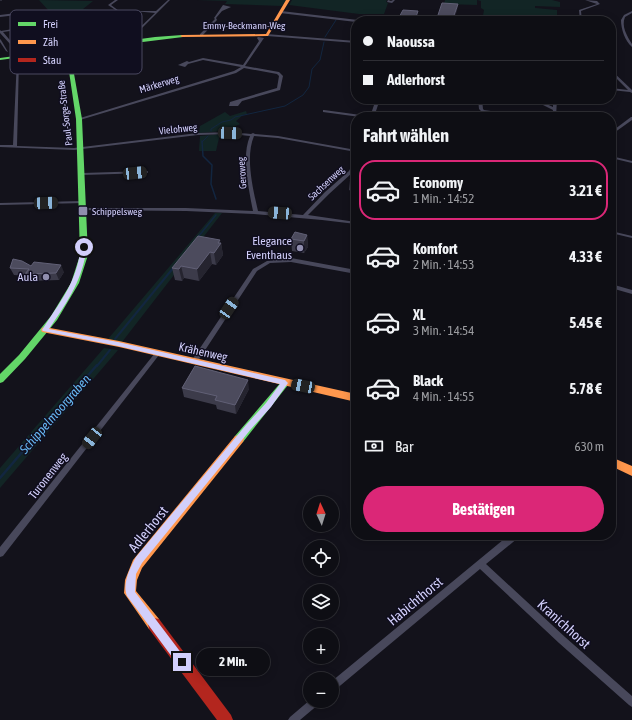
<!DOCTYPE html>
<html lang="de">
<head>
<meta charset="utf-8">
<style>
	:root { --surface:#0e0e14; --page:#1c1c22; --text:#f1f3f6; --muted:#9b9ca0; --line:#2e2e34; --accent:#db2777 }
	body { margin:0; font-family:"Asap Condensed",sans-serif; background:var(--page); color:var(--text); height:100vh; display:flex; flex-direction:column; font-size:15px; white-space:nowrap }
	* { box-sizing:border-box; margin:0 }
	p { font-size:13px; color:var(--muted) }
	.icon { flex:none; width:22px; height:22px; fill:none; stroke:currentColor; stroke-width:2; stroke-linecap:round; stroke-linejoin:round }
	.map { position:relative; flex:1; overflow:hidden }
	.details { position:absolute; left:351px; top:112px; width:265px; height:428px; display:flex; flex-direction:column; background:var(--surface); border-radius:16px; box-shadow:0 2px 10px #0003,0 0 0 1px var(--line) }
	.details>* { flex:none }
	.hud { position:absolute; left:351px; top:16px; width:265px; height:88px; border-radius:16px; box-shadow:0 2px 10px #0003,0 0 0 1px var(--line); display:grid; align-content:center; height:88px; padding:0 12px; background:var(--surface) }
	.needle { width:26px; rotate:356deg }
	.controls { position:absolute; left:303px; top:496px; display:grid; gap:8px }
	.controls a { display:grid; place-items:center; width:36px; height:36px; border-radius:50%; background:var(--surface); box-shadow:0 2px 10px #0003,0 0 0 1px var(--line); font-size:20px }
	.end { position:absolute; width:18px; height:18px; margin:-9px; border:5px solid #d2cffb; background:#111; box-shadow:0 0 0 2px #111 }
	.from { border-radius:50% }
	.bubble { position:absolute; height:28px; border-radius:14px; background:var(--surface); box-shadow:0 2px 10px #0003,0 0 0 1px var(--line); font-size:13px; font-weight:700; line-height:28px; text-align:center }
	.car { position:absolute; width:12px; height:24px; margin:-12px -6px; border-radius:5px; box-shadow:0 0 3px 1px #0007; background:linear-gradient(#222 24%,#8ab4d8 0 40%,#222 0 76%,#8ab4d8 0 86%,#222 0) }
	.hud b { display:flex; align-items:center; gap:14px; height:38px; font-size:15px }
	.hud b+b { border-top:1px solid var(--line) }
	.hud i { width:10px; height:10px; background:var(--text) }
	ul { padding:0; list-style:none }
	li { display:flex; align-items:center; gap:12px; height:60px; margin:0 8px 6px; padding:0 4px; border:2px solid transparent; border-radius:16px }
	li div { flex:1 }
	li b { display:block; font-size:15px }
	li em { font-style:normal; font-weight:700 }
	li.on { border-color:var(--accent) }
	li>.icon { width:36px; height:36px; stroke-width:1.5 }
	h2 { padding:0 12px; font-size:18px; line-height:48px }
	.pay { display:flex; align-items:center; gap:10px; height:44px; padding:0 12px; font-size:15px }
	.pay p { margin-inline-start:auto }
	.button { display:flex; gap:8px; margin-top:auto; padding:8px 12px }
	.button a { flex:1; height:46px; border-radius:24px; background:var(--accent); color:#fff; font-size:16px; font-weight:700; line-height:46px; text-align:center }
	.map>svg:first-child { display:block }
</style>
</head>
<body>
<div class="map">
<svg width="632" height="720" viewBox="0 0 632 720">
	<rect width="100%" height="100%" fill="#13121b"/>
	<!-- green -->
	<g fill="#122525">
		<path d="M 39,0 L 93,1 L 83,9 L 95,10 L 79,23 L 88,33 L 61,36 L 52,19 L 46,11 L 49,11 Z"/>
		<path d="M 197,0 L 286,0 L 282,6 L 225,4 L 227,1 Z"/>
		<path d="M 292,0 L 387,0 L 386,2 L 388,3 L 384,14 L 359,14 L 289,5 Z"/>
		<path d="M 445,0 L 552,0 L 560,2 L 560,7 L 535,6 L 535,8 L 557,10 L 557,17 L 535,15 L 535,17 L 545,18 L 544,21 L 482,21 L 484,10 L 481,8 L 481,1 L 477,0 L 477,5 L 444,4 Z"/>
		<path d="M 246,111 L 247,114 L 243,115 L 236,121 L 240,124 L 225,131 L 199,133 L 200,126 L 225,112 L 230,116 Z"/>
		<path d="M 220,134 L 216,151 L 199,151 L 200,136 Z"/>
		<path d="M 215,213 L 222,213 L 122,342 L 108,339 Z"/>
		<path d="M 104,348 L 118,350 L 0,488 L 0,468 Z"/>
	</g>
	<g fill="none" stroke-linecap="round" stroke-linejoin="round">
		<!-- stream-far3 -->
		<g stroke="#122640" stroke-width="1">
			<path d="M 325,37 L 336,20"/>
			<path d="M 211,131 L 211,129 L 222,122 L 231,120 L 235,117 L 285,106 L 303,95 L 309,87 L 312,69 L 320,60 L 324,42"/>
			<path d="M 202,142 L 208,136"/>
		</g>
		<!-- stream-far2 -->
		<g stroke="#122640" stroke-width="1.5">
			<path d="M 202,141 L 203,156 L 212,165 L 211,184 L 216,199"/>
			<path d="M 198,237 L 216,215"/>
		</g>
		<!-- stream-far1 -->
		<g stroke="#122640" stroke-width="2">
			<path d="M 115,339 L 174,267"/>
			<path d="M 97,366 L 110,350"/>
		</g>
		<!-- stream -->
		<path stroke="#122640" stroke-width="2.5" d="M 0,478 L 97,365"/>
		<!-- street -->
		<g fill="#48485b" fill-rule="evenodd">
			<path d="M 0,0 L 2,0 L 1,1 Z"/>
			<path d="M 115,0 L 118,0 L 111,5 L 119,11 L 156,11 L 168,0 L 170,0 L 134,36 L 133,40 L 132,41 L 131,40 L 132,35 L 155,13 C 142,12 120,8 111,18 L 103,18 L 103,16 L 117,11 L 108,5 Z"/>
			<path d="M 388,0 L 391,1 L 393,0 L 395,0 L 392,3 L 387,2 Z"/>
			<path d="M 585,0 L 597,1 L 600,4 L 581,11 L 582,21 L 580,21 L 579,10 L 597,4 Z"/>
			<path d="M 223,5 L 231,7 L 222,11 L 216,18 L 217,20 L 202,36 L 200,36 L 200,34 L 215,19 L 214,18 Z"/>
			<path d="M 40,10 L 41,12 L 0,17 L 0,15 Z"/>
			<path d="M 281,11 L 358,20 L 359,21 L 356,22 L 280,13 Z"/>
			<path d="M 632,11 L 632,13 L 625,17 C 621,26 627,36 632,44 L 632,47 C 625,41 621,29 621,20 L 624,15 Z"/>
			<path d="M 31,26 L 32,28 L 3,32 L 14,45 L 13,47 L 19,59 L 17,146 L 74,148 L 198,133 L 230,132 L 251,134 L 253,133 L 255,134 L 278,136 L 356,150 L 356,152 L 278,138 L 254,136 C 245,157 253,189 258,211 L 303,215 L 325,192 L 349,171 L 354,161 L 356,160 L 356,165 L 352,173 L 329,194 L 308,215 L 356,222 L 356,224 L 322,220 L 254,214 L 186,211 L 81,210 L 81,208 L 186,208 L 253,211 C 249,189 241,157 250,136 L 230,134 L 198,135 L 74,150 L 0,147 L 0,145 L 13,145 L 17,59 L 10,47 L 11,45 L 0,33 L 0,30 L 1,31 Z"/>
			<path d="M 266,34 L 356,41 L 356,43 L 267,36 Z"/>
			<path d="M 258,37 L 264,38 L 245,66 L 279,72 L 283,76 L 280,90 L 242,101 L 238,106 L 229,106 L 230,102 L 277,88 L 279,76 L 277,74 L 244,68 L 236,73 L 80,120 L 77,119 L 234,71 L 241,67 L 203,60 L 188,64 L 185,67 L 178,65 L 187,61 L 189,62 L 203,58 L 243,65 L 259,41 L 257,38 Z"/>
			<path d="M 0,39 L 1,40 L 8,52 L 6,51 L 0,42 Z"/>
			<path d="M 134,59 L 135,61 L 71,68 L 69,67 Z"/>
			<path d="M 611,70 L 632,90 L 632,93 L 630,92 L 611,90 L 611,88 L 628,90 L 611,73 Z"/>
			<path d="M 376,99 L 380,99 L 374,117 L 370,117 Z"/>
			<path d="M 478,99 L 482,99 L 483,109 L 484,110 L 527,116 L 529,117 L 519,117 L 482,112 L 479,109 Z"/>
			<path d="M 538,99 L 542,99 L 542,102 L 553,107 L 553,99 L 557,99 L 556,117 L 552,117 L 553,110 L 539,103 Z"/>
			<path d="M 324,110 L 368,116 L 370,117 L 360,117 L 323,112 L 323,110 Z"/>
			<path d="M 631,117 L 632,117 L 632,120 L 611,135 L 611,132 Z"/>
			<path d="M 611,156 L 632,161 L 632,163 L 611,158 Z"/>
			<path d="M 147,171 L 148,171 L 148,173 L 82,175 L 80,174 L 82,173 Z"/>
			<path d="M 82,201 L 84,201 L 84,203 L 0,205 L 0,203 Z"/>
			<path d="M 611,231 L 632,236 L 632,238 L 611,233 Z"/>
			<path d="M 291,258 L 356,270 L 356,274 L 291,262 L 270,263 L 257,271 L 196,364 L 192,364 L 191,362 L 192,360 L 253,269 L 267,261 Z"/>
			<path d="M 611,284 L 632,290 L 632,294 L 611,288 Z"/>
			<path d="M 157,352 L 160,354 L 159,355 L 3,556 L 0,557 L 0,547 L 155,353 Z"/>
			<path d="M 611,371 L 613,371 L 614,373 L 616,429 L 614,444 L 613,446 L 611,447 Z"/>
			<path d="M 509,535 L 519,535 L 518,538 L 486,564 L 565,637 L 632,696 L 632,707 L 629,705 L 559,643 L 480,569 L 335,690 L 332,692 L 332,681 Z"/>
			<path d="M 310,700 L 310,701 L 321,701 L 319,704 L 300,720 L 288,720 L 290,717 Z"/>
		</g>
		<!-- fast -->
		<g fill="#63d668" fill-rule="evenodd">
			<path d="M 182,35 L 183,37 L 70,51 L 82,119 L 88,255 L 79,283 L 57,320 L 25,359 L 3,382 L 0,383 L 0,374 L 19,355 L 51,316 L 71,283 L 80,255 L 76,119 L 66,51 L 0,60 L 0,58 L 155,37 Z"/>
			<path d="M 285,380 L 288,381 L 290,383 L 288,385 L 243,442 L 239,443 L 235,442 L 234,439 L 235,436 L 282,381 Z"/>
		</g>
		<!-- slow -->
		<g fill="#ff974d" fill-rule="evenodd">
			<path d="M 286,0 L 290,0 L 268,36 L 182,37 L 180,36 L 182,35 L 266,34 Z"/>
			<path d="M 45,327 L 119,341 L 356,394 L 356,402 L 119,347 L 42,332 L 41,330 L 42,328 Z"/>
			<path d="M 239,435 L 243,436 L 244,439 L 243,442 L 142,568 L 137,580 L 136,591 L 159,619 L 160,624 L 159,629 L 154,630 L 149,629 L 124,593 L 125,580 L 133,560 L 235,436 Z"/>
			<path d="M 611,457 L 632,466 L 632,476 L 611,466 Z"/>
		</g>
		<!-- jam -->
		<path fill="#b3261e" fill-rule="evenodd" d="M 154,618 L 159,619 L 231,715 L 233,720 L 217,720 L 149,629 L 148,624 L 149,619 Z"/>
	</g>
	<!-- wall -->
	<g fill="#3c3b4a">
		<path d="M 356,176 L 356,194 L 351,193 L 351,191 L 349,190 L 350,180 Z"/>
		<path d="M 307,235 L 308,247 L 304,253 L 292,251 L 291,239 Z"/>
		<path d="M 220,240 L 220,243 L 221,243 L 223,255 L 216,265 L 212,264 L 199,281 L 184,278 L 182,281 L 175,280 L 172,268 Z"/>
		<path d="M 31,266 L 64,272 L 59,280 L 28,281 L 26,276 L 14,275 L 10,268 Z"/>
		<path d="M 182,388 L 249,389 L 236,414 L 217,409 L 216,405 L 184,397 Z"/>
	</g>
	<!-- shaded-wall -->
	<g fill="#25242f">
		<path d="M 458,4 L 457,11 L 453,21 L 452,21 Z"/>
		<path d="M 307,235 L 308,247 L 304,253 L 304,241 Z"/>
		<path d="M 220,240 L 220,245 L 221,243 L 223,255 L 216,265 L 214,253 L 218,243 Z"/>
		<path d="M 210,252 L 212,264 L 199,281 L 197,269 Z"/>
		<path d="M 61,265 L 64,272 L 59,280 L 56,273 Z"/>
		<path d="M 181,266 L 184,278 L 182,281 L 179,269 Z"/>
		<path d="M 248,380 L 249,389 L 236,414 L 235,405 Z"/>
	</g>
	<!-- building -->
	<g fill="#4c4b5d" stroke="#616076">
		<path d="M 442,3 L 458,4 L 452,21 L 436,21 Z"/>
		<path d="M 403,10 L 418,11 L 416,17 L 420,18 L 418,21 L 397,21 Z"/>
		<path d="M 354,175 L 356,176 L 356,184 L 352,183 L 353,181 L 350,180 Z"/>
		<path d="M 295,232 L 307,235 L 304,241 L 291,239 Z"/>
		<path d="M 198,236 L 220,240 L 218,243 L 221,243 L 214,253 L 210,252 L 197,269 L 181,266 L 179,269 L 172,268 Z"/>
		<path d="M 13,259 L 22,261 L 31,266 L 34,262 L 61,265 L 56,273 L 25,274 L 29,269 L 10,268 Z"/>
		<path d="M 195,366 L 248,380 L 235,405 L 215,400 L 217,396 L 182,388 Z"/>
	</g>
	<!-- route -->
	<path fill="#d2cffb" d="M 84,246 L 87,247 C 82,281 68,301 49,329 L 118,342 L 285,380 L 288,383 L 271,407 L 251,429 L 142,563 L 136,574 L 135,592 L 185,658 L 187,662 L 185,665 L 182,667 L 178,665 L 127,596 C 122,584 130,568 136,557 L 246,425 L 266,403 L 280,384 L 118,346 L 43,331 L 42,330 C 61,300 76,284 81,247 Z"/>
	<!-- markers -->
	<g fill="#8f8dad" stroke="#100e1f" stroke-width="1.5">
		<rect x="78" y="206" width="10" height="10" rx="2"/>
		<circle cx="300" cy="248" r="4"/>
		<circle cx="46" cy="277" r="4"/>
	</g>
	<g text-anchor="middle" dominant-baseline="central" stroke-width="3" stroke-linejoin="round" paint-order="stroke">
		<!-- far-street labels -->
		<g font-size="10" fill="#d2cffb" stroke="#100e1f">
			<text x="244" y="25">Emmy-Beckmann-Weg</text>
			<text transform="translate(159 84) rotate(-17)">Märkerweg</text>
			<text transform="translate(65 113) rotate(-97)">Paul-Sorge-Straße</text>
			<text transform="translate(178 129) rotate(-6)">Vielohweg</text>
			<text transform="translate(242 173) rotate(-94)">Geroweg</text>
			<text transform="translate(326 183) rotate(-43)">Sachsenweg</text>
		</g>
		<!-- far-poi labels -->
		<g font-size="10" fill="#d2cffb" stroke="#100e1f" text-anchor="start">
			<text x="92" y="211">Schippelsweg</text>
		</g>
		<!-- poi labels -->
		<g font-size="12" fill="#d2cffb" stroke="#100e1f" text-anchor="end">
			<text x="292" y="241">Elegance<tspan x="292" dy="14">Eventhaus</tspan></text>
			<text x="38" y="277">Aula</text>
		</g>
		<!-- street labels -->
		<g font-size="12" fill="#d2cffb" stroke="#100e1f">
			<text transform="translate(203 352) rotate(13)">Krähenweg</text>
			<text transform="translate(48 476) rotate(-52)">Turonenweg</text>
		</g>
		<!-- water labels -->
		<g font-size="13" font-style="italic" fill="#66b8f3" stroke="#100e1f">
			<text transform="translate(55 414) rotate(-49)">Schippelmoorgraben</text>
		</g>
		<!-- near-street labels -->
		<g font-size="14" fill="#d2cffb" stroke="#100e1f">
			<text transform="translate(148 529) rotate(-51)">Adlerhorst</text>
			<text transform="translate(415 601) rotate(-40)">Habichthorst</text>
			<text transform="translate(564 624) rotate(42)">Kranichhorst</text>
		</g>
	</g>
	<!-- legend -->
	<rect x="10" y="10" width="132" height="64" rx="6" fill="#100e1f" stroke="#4a4861" stroke-width="1"/>
	<rect x="18" y="22" width="18" height="4" fill="#63d668"/>
	<rect x="18" y="40" width="18" height="4" fill="#ff974d"/>
	<rect x="18" y="58" width="18" height="4" fill="#b3261e"/>
	<g font-size="11" fill="#d2cffb">
		<text x="43" y="28">Frei</text>
		<text x="43" y="46">Zäh</text>
		<text x="43" y="64">Stau</text>
	</g>
</svg>
<div class="controls">
<a><svg class="needle" viewBox="-14 -14 28 28"><path d="M0-13l5 13h-10z" fill="#e53935"/><path d="M0 13l5-13h-10z" fill="#9b9ca0"/></svg></a>
<a><svg class="icon" aria-label="locate" viewBox="0 0 24 24"><circle cx="12" cy="12" r="6"/><path d="M12 2v4M12 18v4M2 12h4M18 12h4"/></svg></a>
<a><svg class="icon" aria-label="layers" viewBox="0 0 24 24"><path d="M12 4l9 5-9 5-9-5zM3 14l9 5 9-5"/></svg></a>
<a>+</a>
<a>−</a>
</div>
<i class="end from" style="left:84px;top:247px"></i>
<i class="end" style="left:182px;top:662px"></i>
<div class="bubble" style="left:196px;top:648px;width:74px">2 Min.</div>
<i class="car" style="left:230px;top:133px;rotate:92deg"></i>
<i class="car" style="left:135px;top:173px;rotate:84deg"></i>
<i class="car" style="left:46px;top:203px;rotate:88deg"></i>
<i class="car" style="left:280px;top:213px;rotate:274deg"></i>
<i class="car" style="left:229px;top:308px;rotate:34deg"></i>
<i class="car" style="left:303px;top:386px;rotate:281deg"></i>
<i class="car" style="left:92px;top:438px;rotate:218deg"></i>
<div class="hud">
<b><i class="from"></i>Naoussa</b>
<b><i></i>Adlerhorst</b>
</div>
<section class="details">
<h2>Fahrt wählen</h2>
<ul>
<li class="on"><svg class="icon" aria-label="car" viewBox="0 0 24 24"><path d="M5 17H2v-5l4-1 3-4h7l3 4 3 1v5h-3M9 17h6M6 11h13"/><circle cx="7" cy="17" r="2"/><circle cx="17" cy="17" r="2"/></svg><div><b>Economy</b><p>1 Min. · 14:52</p></div><em>3.21 €</em></li>
<li><svg class="icon" aria-label="car" viewBox="0 0 24 24"><path d="M5 17H2v-5l4-1 3-4h7l3 4 3 1v5h-3M9 17h6M6 11h13"/><circle cx="7" cy="17" r="2"/><circle cx="17" cy="17" r="2"/></svg><div><b>Komfort</b><p>2 Min. · 14:53</p></div><em>4.33 €</em></li>
<li><svg class="icon" aria-label="car" viewBox="0 0 24 24"><path d="M5 17H2v-5l4-1 3-4h7l3 4 3 1v5h-3M9 17h6M6 11h13"/><circle cx="7" cy="17" r="2"/><circle cx="17" cy="17" r="2"/></svg><div><b>XL</b><p>3 Min. · 14:54</p></div><em>5.45 €</em></li>
<li><svg class="icon" aria-label="car" viewBox="0 0 24 24"><path d="M5 17H2v-5l4-1 3-4h7l3 4 3 1v5h-3M9 17h6M6 11h13"/><circle cx="7" cy="17" r="2"/><circle cx="17" cy="17" r="2"/></svg><div><b>Black</b><p>4 Min. · 14:55</p></div><em>5.78 €</em></li>
</ul>
<div class="pay"><svg class="icon" aria-label="cash" viewBox="0 0 24 24"><path d="M3 7h18v10H3z"/><circle cx="12" cy="12" r="2"/></svg>Bar<p>630 m</p></div>
<div class="button"><a>Bestätigen</a></div>
</section>
</div>
</body>
</html>
